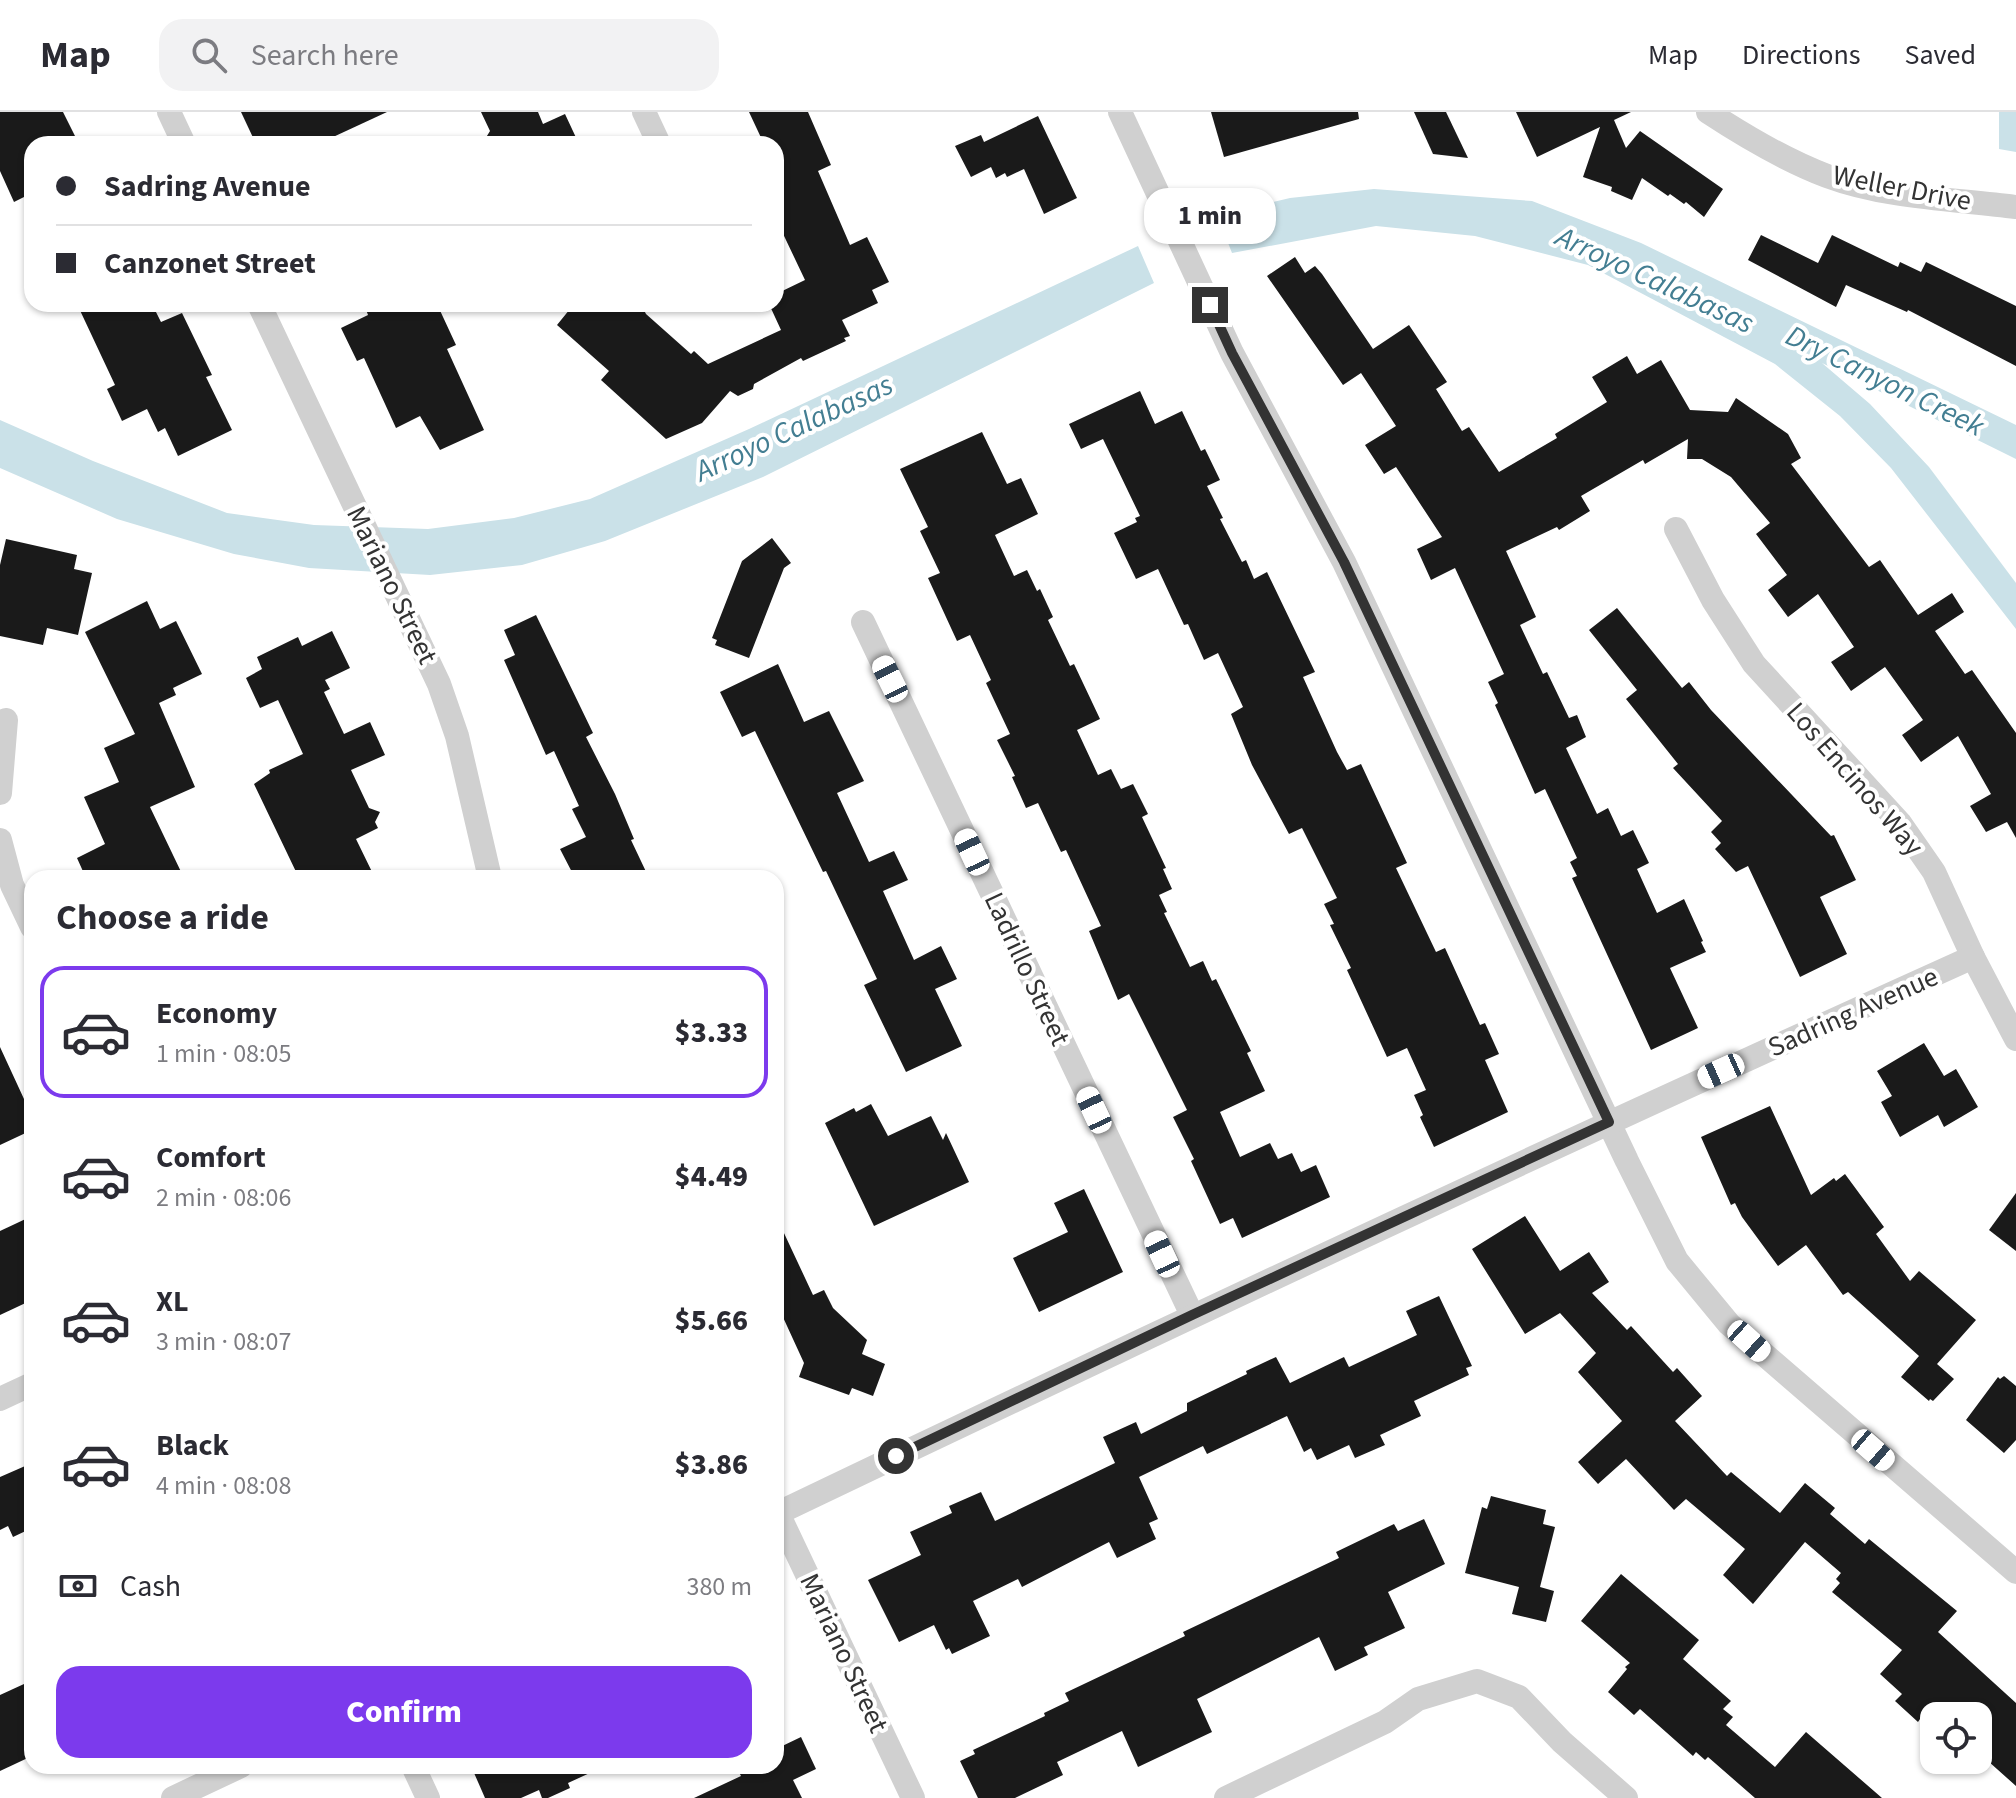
<!DOCTYPE html>
<html lang="en">
<head>
<meta charset="utf-8">
<style>
	:root { --surface:#fff; --page:#f2f2f3; --text:#2b2b33; --muted:#7c7c81; --line:#e1e1e2; --accent:#7c3aed }
	body { margin:0; font-family:"Source Sans 3",sans-serif; background:var(--page); color:var(--text); height:100vh; display:flex; flex-direction:column; font-size:30px; white-space:nowrap }
	* { box-sizing:border-box; margin:0 }
	p { font-size:26px; color:var(--muted) }
	.icon { flex:none; width:44px; height:44px; fill:none; stroke:currentColor; stroke-width:2; stroke-linecap:round; stroke-linejoin:round }
	.map { position:relative; flex:1; overflow:hidden }
	.sheet { position:absolute; left:24px; top:758px; width:760px; height:904px; display:flex; flex-direction:column; background:var(--surface); border-radius:24px; box-shadow:0 2px 6px #0004 }
	.sheet>* { flex:none }
	.top-card { position:absolute; left:24px; top:24px; width:760px; height:176px; border-radius:24px; box-shadow:0 2px 6px #0004; display:grid; align-content:center; height:176px; padding:0 32px; background:var(--surface) }
	.buttons { position:absolute; left:1920px; top:1590px; display:grid; gap:16px }
	.buttons a { display:grid; place-items:center; width:72px; height:72px; border-radius:16px; background:var(--surface); box-shadow:0 2px 6px #0004; font-size:40px }
	.end { position:absolute; width:36px; height:36px; margin:-18px; border:10px solid #333; background:#fff; box-shadow:0 0 0 4px #fff }
	.from { border-radius:50% }
	.bubble { position:absolute; height:56px; border-radius:24px; background:var(--surface); box-shadow:0 2px 6px #0004; font-size:26px; font-weight:800; line-height:56px; text-align:center }
	.car { position:absolute; width:24px; height:48px; margin:-24px -12px; border-radius:10px; box-shadow:0 0 6px 2px #0007; background:linear-gradient(#fff 24%,#345 0 40%,#fff 0 76%,#345 0 86%,#fff 0) }
	.top-card b { display:flex; align-items:center; gap:28px; height:76px; font-size:30px }
	.top-card b+b { border-top:2px solid var(--line) }
	.top-card i { width:20px; height:20px; background:var(--text) }
	ul { padding:0; list-style:none }
	li { display:flex; align-items:center; gap:24px; height:132px; margin:0 16px 12px; padding:0 16px; border:4px solid transparent; border-radius:24px }
	li div { flex:1 }
	li b { display:block; font-size:30px }
	li em { font-style:normal; font-weight:800 }
	li.on { border-color:var(--accent) }
	li>.icon { width:72px; height:72px; stroke-width:1.5 }
	h2 { padding:0 32px; font-size:36px; line-height:96px }
	.pay { display:flex; align-items:center; gap:20px; height:88px; padding:0 32px; font-size:30px }
	.pay p { margin-inline-start:auto }
	.action { display:flex; gap:16px; margin-top:auto; padding:16px 32px }
	.action a { flex:1; height:92px; border-radius:24px; background:var(--accent); color:#fff; font-size:32px; font-weight:800; line-height:92px; text-align:center }
	header { display:flex; align-items:center; gap:48px; box-sizing:border-box; height:112px; padding:0 40px; background:var(--surface); border-bottom:2px solid var(--line) }
	header strong { font-size:38px }
	nav { display:flex; gap:44px; margin-inline-start:auto; font-size:28px }
	.search { width:560px; height:72px; background:var(--page); display:flex; align-items:center; gap:20px; box-sizing:border-box; padding:0 28px; border-radius:24px; color:var(--muted); font-size:30px }
	.map>svg:first-child { display:block }
</style>
</head>
<body>
<header>
<strong>Map</strong>
<div class="search"><svg class="icon" aria-label="search" viewBox="0 0 24 24"><circle cx="10" cy="10" r="6"/><path d="M15 15l6 6"/></svg>Search here</div>
<nav><a>Map</a><a>Directions</a><a>Saved</a></nav>
</header>
<div class="map">
<svg width="2016" height="1686" viewBox="0 0 2016 1686">
	<rect width="100%" height="100%" fill="#fff"/>
	<!-- water -->
	<g fill="#cae1e8">
		<path d="M 1999,0 L 2016,0 L 2016,40 L 1999,37 Z"/>
		<path d="M 1374,77 L 1532,89 L 1641,131 L 2016,313 L 2016,347 L 1822,251 L 1870,292 L 1929,355 L 2016,471 L 2016,517 L 1891,356 L 1840,304 L 1775,252 L 1588,153 L 1475,124 L 1376,114 L 1232,141 L 1217,103 L 1290,86 Z"/>
		<path d="M 1138,134 L 1154,171 L 763,365 L 605,429 L 522,453 L 430,463 L 309,456 L 234,442 L 117,407 L 0,356 L 0,308 L 93,349 L 227,401 L 314,413 L 428,417 L 514,406 L 590,387 L 749,317 Z"/>
	</g>
	<!-- building -->
	<g fill="#1a1a1a">
		<path d="M 0,0 L 63,0 L 79,32 L 32,32 L 32,81 L 14,90 L 0,59 Z"/>
		<path d="M 241,0 L 387,0 L 318,32 L 256,32 Z"/>
		<path d="M 481,0 L 538,0 L 543,12 L 565,2 L 579,32 L 482,32 L 490,19 Z"/>
		<path d="M 749,0 L 808,0 L 831,53 L 818,59 L 850,133 L 867,125 L 889,170 L 872,178 L 878,191 L 842,208 L 850,224 L 844,226 L 846,229 L 803,249 L 801,246 L 754,272 L 753,277 L 738,284 L 730,279 L 702,311 L 666,327 L 601,268 L 609,259 L 557,213 L 574,192 L 641,192 L 646,202 L 691,242 L 694,239 L 708,252 L 781,218 L 769,192 L 776,192 L 776,182 L 805,168 L 776,107 L 776,32 L 764,32 Z"/>
		<path d="M 1211,0 L 1358,0 L 1359,7 L 1224,45 Z"/>
		<path d="M 1414,0 L 1446,0 L 1468,46 L 1433,42 Z"/>
		<path d="M 1516,0 L 1631,0 L 1614,8 L 1626,36 L 1640,19 L 1723,77 L 1704,105 L 1686,90 L 1684,92 L 1670,82 L 1668,84 L 1642,66 L 1632,88 L 1611,79 L 1612,75 L 1583,65 L 1600,15 L 1537,45 Z"/>
		<path d="M 1038,4 L 1077,86 L 1044,102 L 1024,57 L 1007,65 L 1005,61 L 996,66 L 991,55 L 971,65 L 955,34 L 981,23 L 984,30 Z"/>
		<path d="M 1761,123 L 1818,151 L 1832,123 L 1898,155 L 1900,150 L 1921,160 L 1926,150 L 2016,194 L 2016,254 L 1908,198 L 1907,200 L 1846,173 L 1836,195 L 1748,148 Z"/>
		<path d="M 1295,145 L 1305,161 L 1315,154 L 1322,162 L 1373,237 L 1409,213 L 1447,270 L 1436,277 L 1462,319 L 1469,315 L 1499,360 L 1557,326 L 1555,322 L 1607,290 L 1592,265 L 1627,244 L 1637,262 L 1661,248 L 1690,298 L 1728,300 L 1736,286 L 1788,322 L 1801,346 L 1791,352 L 1869,455 L 1880,448 L 1918,503 L 1952,481 L 1964,500 L 1935,519 L 1965,562 L 1972,558 L 2016,621 L 2016,726 L 2007,710 L 1986,720 L 1970,694 L 1991,682 L 1958,624 L 1921,650 L 1902,623 L 1923,608 L 1885,555 L 1851,579 L 1831,550 L 1854,535 L 1818,482 L 1788,505 L 1768,478 L 1787,463 L 1756,422 L 1770,411 L 1731,365 L 1702,347 L 1687,347 L 1688,327 L 1645,352 L 1643,348 L 1581,384 L 1590,399 L 1559,418 L 1557,415 L 1506,439 L 1536,505 L 1520,513 L 1543,562 L 1547,560 L 1569,606 L 1577,603 L 1586,625 L 1566,636 L 1597,702 L 1608,696 L 1621,724 L 1633,718 L 1649,751 L 1637,757 L 1657,801 L 1684,787 L 1703,829 L 1701,830 L 1706,840 L 1670,856 L 1698,916 L 1651,938 L 1572,766 L 1577,764 L 1570,750 L 1577,746 L 1545,677 L 1535,682 L 1495,593 L 1498,591 L 1488,570 L 1504,562 L 1455,456 L 1431,468 L 1417,437 L 1442,425 L 1396,355 L 1384,362 L 1365,333 L 1396,314 L 1361,261 L 1343,273 L 1267,164 Z"/>
		<path d="M 77,192 L 149,192 L 152,199 L 155,198 L 161,210 L 182,201 L 212,263 L 206,265 L 232,318 L 178,344 L 165,316 L 158,320 L 147,297 L 122,309 L 107,277 L 115,273 Z"/>
		<path d="M 364,192 L 437,192 L 456,233 L 447,237 L 484,318 L 440,338 L 420,304 L 396,316 L 364,246 L 357,249 L 341,216 L 368,203 Z"/>
		<path d="M 1140,279 L 1155,312 L 1182,299 L 1201,339 L 1205,337 L 1220,368 L 1207,374 L 1223,406 L 1220,407 L 1242,450 L 1246,448 L 1254,467 L 1267,460 L 1315,560 L 1303,565 L 1337,640 L 1347,658 L 1361,652 L 1407,751 L 1396,756 L 1436,840 L 1445,836 L 1480,913 L 1485,911 L 1499,942 L 1485,948 L 1508,1000 L 1434,1035 L 1420,1005 L 1423,1003 L 1414,983 L 1426,978 L 1407,936 L 1387,945 L 1347,858 L 1351,856 L 1330,813 L 1334,812 L 1324,792 L 1337,786 L 1302,716 L 1289,722 L 1252,653 L 1231,602 L 1243,595 L 1218,541 L 1204,548 L 1188,512 L 1184,513 L 1158,457 L 1136,467 L 1114,421 L 1137,410 L 1135,406 L 1140,404 L 1103,327 L 1081,337 L 1069,312 Z"/>
		<path d="M 982,320 L 1007,372 L 1021,366 L 1038,402 L 995,423 L 1014,464 L 1027,458 L 1037,479 L 1040,477 L 1053,505 L 1048,508 L 1070,554 L 1074,552 L 1100,607 L 1077,618 L 1098,663 L 1111,657 L 1121,677 L 1133,672 L 1148,702 L 1142,705 L 1166,756 L 1163,757 L 1172,777 L 1159,783 L 1167,800 L 1164,801 L 1190,855 L 1203,849 L 1212,869 L 1216,867 L 1251,939 L 1247,941 L 1265,979 L 1220,1000 L 1240,1045 L 1270,1031 L 1278,1047 L 1292,1041 L 1301,1060 L 1316,1053 L 1330,1085 L 1242,1126 L 1233,1106 L 1220,1112 L 1191,1049 L 1194,1047 L 1173,1005 L 1187,998 L 1129,882 L 1118,888 L 1089,819 L 1101,814 L 1066,738 L 1061,740 L 1038,691 L 1026,696 L 1012,665 L 1015,664 L 997,628 L 1010,622 L 986,571 L 991,568 L 970,523 L 957,529 L 928,466 L 940,461 L 920,419 L 928,415 L 900,357 Z"/>
		<path d="M 772,426 L 791,451 L 784,456 L 749,546 L 715,533 L 717,528 L 712,526 L 742,449 Z"/>
		<path d="M 6,427 L 77,443 L 74,457 L 92,461 L 78,523 L 47,516 L 43,533 L 0,524 L 0,453 Z"/>
		<path d="M 147,489 L 160,517 L 176,509 L 202,562 L 173,576 L 176,583 L 159,591 L 195,675 L 150,695 L 184,766 L 86,766 L 77,746 L 105,732 L 84,685 L 119,670 L 104,636 L 135,622 L 85,520 Z"/>
		<path d="M 1617,496 L 1682,576 L 1689,570 L 1711,598 L 1831,724 L 1834,723 L 1856,768 L 1820,785 L 1847,842 L 1800,865 L 1748,754 L 1736,760 L 1715,737 L 1721,731 L 1711,720 L 1722,709 L 1673,656 L 1678,652 L 1626,587 L 1637,578 L 1589,518 Z"/>
		<path d="M 536,503 L 593,621 L 586,625 L 615,682 L 634,727 L 631,728 L 649,766 L 575,766 L 560,737 L 586,725 L 572,697 L 579,694 L 554,639 L 546,643 L 504,548 L 515,543 L 504,518 Z"/>
		<path d="M 332,519 L 350,556 L 325,568 L 330,577 L 324,580 L 344,622 L 370,610 L 385,643 L 351,658 L 369,696 L 380,700 L 375,710 L 378,716 L 356,727 L 375,766 L 299,766 L 254,672 L 270,661 L 269,658 L 303,642 L 278,588 L 260,596 L 246,566 L 262,557 L 257,545 L 298,525 L 302,534 Z"/>
		<path d="M 778,552 L 804,610 L 829,599 L 864,669 L 837,681 L 869,750 L 894,739 L 908,768 L 883,779 L 914,848 L 941,834 L 957,867 L 935,877 L 962,934 L 906,960 L 864,873 L 877,867 L 826,759 L 823,760 L 755,619 L 742,625 L 720,580 Z"/>
		<path d="M 1924,931 L 1944,964 L 1956,957 L 1978,995 L 1944,1015 L 1938,1003 L 1900,1025 L 1881,990 L 1892,984 L 1877,959 Z"/>
		<path d="M 0,935 L 24,987 L 32,983 L 32,1018 L 0,1033 Z"/>
		<path d="M 871,992 L 888,1024 L 931,1004 L 943,1028 L 946,1021 L 969,1070 L 874,1114 L 825,1011 L 854,996 L 856,1000 Z"/>
		<path d="M 1770,994 L 1811,1083 L 1834,1066 L 1836,1069 L 1845,1062 L 1884,1115 L 1876,1122 L 1910,1169 L 1919,1159 L 1976,1208 L 1937,1252 L 1954,1267 L 1933,1289 L 1930,1287 L 1929,1289 L 1901,1265 L 1919,1244 L 1848,1180 L 1843,1183 L 1806,1133 L 1778,1154 L 1742,1105 L 1735,1091 L 1731,1093 L 1701,1025 Z"/>
		<path d="M 1084,1077 L 1123,1160 L 1039,1200 L 1013,1146 L 1068,1120 L 1054,1091 Z"/>
		<path d="M 2016,1081 L 2016,1139 L 1989,1118 Z"/>
		<path d="M 32,1104 L 32,1188 L 0,1203 L 0,1119 Z"/>
		<path d="M 776,1104 L 813,1183 L 824,1178 L 833,1196 L 867,1228 L 862,1242 L 885,1252 L 873,1284 L 852,1276 L 849,1283 L 799,1265 L 804,1251 L 776,1190 Z"/>
		<path d="M 1525,1104 L 1560,1159 L 1589,1140 L 1609,1170 L 1592,1181 L 1627,1218 L 1631,1214 L 1673,1260 L 1677,1256 L 1702,1284 L 1675,1309 L 1727,1364 L 1731,1360 L 1780,1401 L 1805,1371 L 1835,1396 L 1830,1402 L 1865,1432 L 1869,1427 L 1957,1499 L 1938,1520 L 2016,1591 L 2016,1674 L 1988,1649 L 1979,1659 L 1967,1648 L 1978,1648 L 1978,1604 L 1934,1604 L 1934,1619 L 1920,1607 L 1918,1610 L 1895,1589 L 1902,1582 L 1880,1562 L 1902,1538 L 1832,1480 L 1840,1471 L 1836,1467 L 1841,1461 L 1805,1430 L 1753,1492 L 1723,1463 L 1745,1437 L 1686,1387 L 1674,1398 L 1626,1347 L 1598,1372 L 1578,1350 L 1622,1309 L 1578,1260 L 1596,1241 L 1560,1201 L 1525,1222 L 1472,1137 Z"/>
		<path d="M 1439,1184 L 1472,1254 L 1466,1256 L 1469,1263 L 1414,1289 L 1421,1304 L 1380,1323 L 1385,1333 L 1355,1346 L 1349,1333 L 1317,1348 L 1311,1336 L 1304,1340 L 1287,1304 L 1207,1342 L 1203,1334 L 1139,1365 L 1158,1407 L 1149,1411 L 1156,1427 L 1117,1446 L 1109,1430 L 1022,1475 L 1018,1467 L 973,1489 L 990,1524 L 952,1542 L 949,1536 L 946,1538 L 934,1513 L 899,1530 L 868,1468 L 921,1443 L 910,1420 L 952,1401 L 949,1394 L 981,1380 L 995,1409 L 1115,1351 L 1103,1325 L 1136,1310 L 1141,1322 L 1187,1299 L 1187,1291 L 1247,1262 L 1246,1259 L 1276,1245 L 1290,1271 L 1344,1245 L 1349,1255 L 1417,1223 L 1406,1199 Z"/>
		<path d="M 2004,1264 L 2016,1274 L 2016,1328 L 2004,1341 L 1966,1308 L 1998,1265 L 2000,1267 Z"/>
		<path d="M 32,1351 L 32,1416 L 13,1425 L 8,1414 L 0,1418 L 0,1365 Z"/>
		<path d="M 1491,1384 L 1546,1398 L 1543,1412 L 1555,1415 L 1540,1475 L 1554,1479 L 1546,1510 L 1512,1502 L 1519,1475 L 1465,1461 L 1482,1395 L 1487,1397 Z"/>
		<path d="M 1424,1407 L 1445,1452 L 1388,1480 L 1405,1516 L 1364,1535 L 1368,1543 L 1335,1559 L 1319,1525 L 1197,1587 L 1212,1620 L 1138,1655 L 1122,1619 L 1057,1650 L 1063,1663 L 1015,1686 L 978,1686 L 960,1649 L 975,1642 L 973,1638 L 1045,1604 L 1044,1601 L 1069,1589 L 1065,1581 L 1185,1524 L 1183,1520 L 1339,1446 L 1336,1440 L 1394,1412 L 1398,1419 Z"/>
		<path d="M 1621,1462 L 1699,1528 L 1683,1547 L 1731,1589 L 1723,1597 L 1733,1605 L 1726,1613 L 1775,1655 L 1806,1620 L 1882,1686 L 1755,1686 L 1708,1645 L 1705,1648 L 1696,1640 L 1693,1644 L 1640,1597 L 1634,1603 L 1608,1580 L 1627,1557 L 1625,1555 L 1630,1551 L 1581,1509 Z"/>
		<path d="M 24,1572 L 32,1589 L 32,1644 L 0,1659 L 0,1583 Z"/>
		<path d="M 801,1625 L 816,1657 L 793,1668 L 802,1686 L 694,1686 L 741,1664 L 736,1654 L 776,1654 L 776,1637 Z"/>
		<path d="M 471,1654 L 605,1654 L 568,1671 L 570,1676 L 548,1686 L 542,1686 L 539,1678 L 521,1686 L 485,1686 Z"/>
	</g>
	<g fill="none" stroke-linecap="round" stroke-linejoin="round">
		<!-- minor -->
		<g stroke="#d0d0d0" stroke-width="24">
			<path d="M 169,0 L 184,32"/>
			<path d="M 644,0 L 659,32"/>
			<path d="M 1120,0 L 1232,241 L 1344,450 L 1627,1049 L 1677,1149 L 1729,1212 L 2016,1460"/>
			<path d="M 1708,0 C 1746,25 1785,48 1827,64 C 1886,86 1954,87 2016,95"/>
			<path d="M 259,192 L 439,572 L 457,624 L 490,766"/>
			<path d="M 1676,417 L 1713,488 L 1754,552 L 1900,711 L 1934,760 L 1973,845 L 2016,927"/>
			<path d="M 863,510 L 1192,1203"/>
			<path d="M 0,681 L 6,608"/>
			<path d="M 0,728 L 12,773 L 32,815"/>
			<path d="M 0,1287 L 32,1272"/>
			<path d="M 776,1397 L 913,1686"/>
			<path d="M 776,1402 C 1173,1212 1572,1026 1973,845"/>
			<path d="M 413,1654 L 428,1686"/>
			<path d="M 173,1686 L 241,1654"/>
			<path d="M 1226,1686 L 1385,1610 L 1418,1587 L 1477,1569 L 1519,1585 L 1562,1630 L 1626,1686"/>
		</g>
	</g>
	<g fill="none" stroke-linecap="round" stroke-linejoin="round">
		<!-- route -->
		<path stroke="#333" stroke-width="10" d="M 896,1344 L 1192,1203 L 1609,1010 L 1344,450 L 1232,241 L 1210,193"/>
	</g>
	<g text-anchor="middle" dominant-baseline="central" stroke-width="8" stroke-linejoin="round" paint-order="stroke">
		<!-- street labels -->
		<g font-size="28" fill="#333" stroke="#fff">
			<text transform="translate(1902 76) rotate(11)">Weller Drive</text>
			<text transform="translate(392 473) rotate(64)">Mariano Street</text>
			<text transform="translate(1855 667) rotate(49)">Los Encinos Way</text>
			<text transform="translate(1027 857) rotate(65)">Ladrillo Street</text>
			<text transform="translate(1853 900) rotate(-24)">Sadring Avenue</text>
			<text transform="translate(844 1541) rotate(65)">Mariano Street</text>
		</g>
		<!-- water labels -->
		<g font-size="30" font-style="italic" fill="#437e92" stroke="#fff">
			<text transform="translate(1655 168) rotate(25)">Arroyo Calabasas</text>
			<text transform="translate(1885 269) rotate(26)">Dry Canyon Creek</text>
			<text transform="translate(794 316) rotate(-25)">Arroyo Calabasas</text>
		</g>
	</g>
</svg>
<div class="buttons">
<a><svg class="icon" aria-label="locate" viewBox="0 0 24 24"><circle cx="12" cy="12" r="6"/><path d="M12 2v4M12 18v4M2 12h4M18 12h4"/></svg></a>
</div>
<i class="end from" style="left:896px;top:1344px"></i>
<i class="end" style="left:1210px;top:193px"></i>
<div class="bubble" style="left:1144px;top:76px;width:132px">1 min</div>
<i class="car" style="left:890px;top:567px;rotate:334deg"></i>
<i class="car" style="left:972px;top:740px;rotate:335deg"></i>
<i class="car" style="left:1721px;top:959px;rotate:246deg"></i>
<i class="car" style="left:1094px;top:998px;rotate:335deg"></i>
<i class="car" style="left:1162px;top:1142px;rotate:335deg"></i>
<i class="car" style="left:1749px;top:1229px;rotate:132deg"></i>
<i class="car" style="left:1873px;top:1338px;rotate:131deg"></i>
<div class="top-card">
<b><i class="from"></i>Sadring Avenue</b>
<b><i></i>Canzonet Street</b>
</div>
<section class="sheet">
<h2>Choose a ride</h2>
<ul>
<li class="on"><svg class="icon" aria-label="car" viewBox="0 0 24 24"><path d="M5 17H2v-5l4-1 3-4h7l3 4 3 1v5h-3M9 17h6M6 11h13"/><circle cx="7" cy="17" r="2"/><circle cx="17" cy="17" r="2"/></svg><div><b>Economy</b><p>1 min · 08:05</p></div><em>$3.33</em></li>
<li><svg class="icon" aria-label="car" viewBox="0 0 24 24"><path d="M5 17H2v-5l4-1 3-4h7l3 4 3 1v5h-3M9 17h6M6 11h13"/><circle cx="7" cy="17" r="2"/><circle cx="17" cy="17" r="2"/></svg><div><b>Comfort</b><p>2 min · 08:06</p></div><em>$4.49</em></li>
<li><svg class="icon" aria-label="car" viewBox="0 0 24 24"><path d="M5 17H2v-5l4-1 3-4h7l3 4 3 1v5h-3M9 17h6M6 11h13"/><circle cx="7" cy="17" r="2"/><circle cx="17" cy="17" r="2"/></svg><div><b>XL</b><p>3 min · 08:07</p></div><em>$5.66</em></li>
<li><svg class="icon" aria-label="car" viewBox="0 0 24 24"><path d="M5 17H2v-5l4-1 3-4h7l3 4 3 1v5h-3M9 17h6M6 11h13"/><circle cx="7" cy="17" r="2"/><circle cx="17" cy="17" r="2"/></svg><div><b>Black</b><p>4 min · 08:08</p></div><em>$3.86</em></li>
</ul>
<div class="pay"><svg class="icon" aria-label="cash" viewBox="0 0 24 24"><path d="M3 7h18v10H3z"/><circle cx="12" cy="12" r="2"/></svg>Cash<p>380 m</p></div>
<div class="action"><a>Confirm</a></div>
</section>
</div>
</body>
</html>
